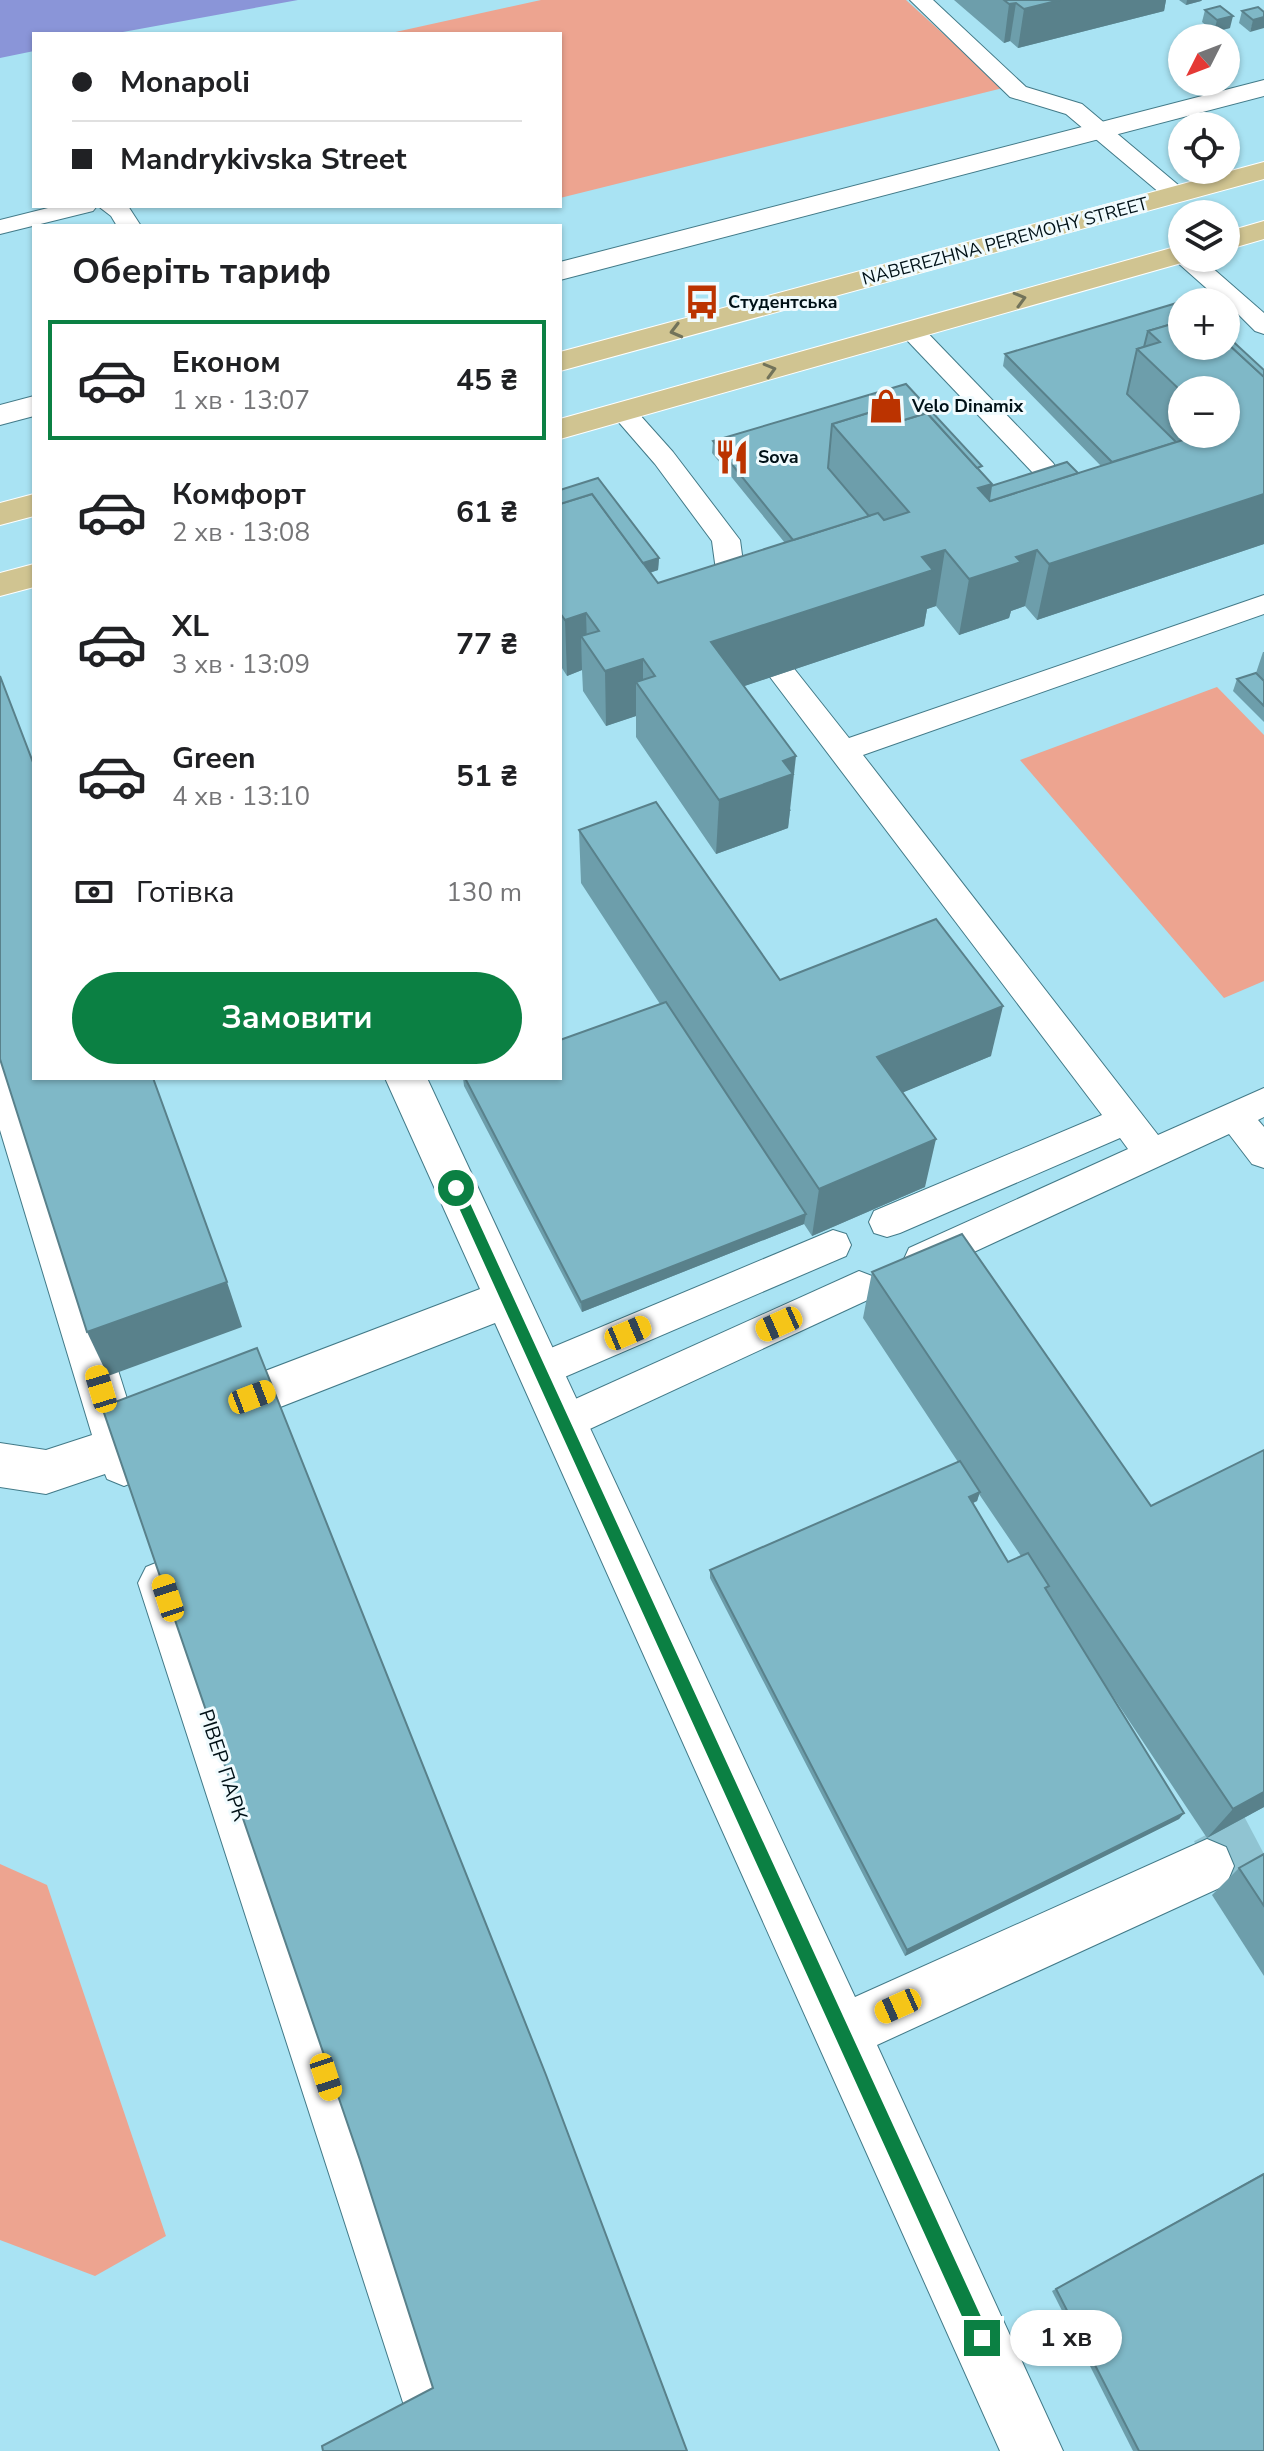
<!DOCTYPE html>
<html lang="uk">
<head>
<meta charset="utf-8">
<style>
	:root { --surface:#fff; --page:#f6f6f6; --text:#202124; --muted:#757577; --line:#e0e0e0; --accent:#0b8043 }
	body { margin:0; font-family:"Nunito Sans",sans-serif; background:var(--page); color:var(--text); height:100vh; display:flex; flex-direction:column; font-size:30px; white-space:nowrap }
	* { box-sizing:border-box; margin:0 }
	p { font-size:26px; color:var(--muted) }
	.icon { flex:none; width:44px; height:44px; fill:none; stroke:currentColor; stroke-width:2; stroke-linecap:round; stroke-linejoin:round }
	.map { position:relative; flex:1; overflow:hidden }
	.details { position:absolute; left:32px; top:224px; width:530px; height:856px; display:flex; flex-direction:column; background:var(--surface); border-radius:0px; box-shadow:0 2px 6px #0004 }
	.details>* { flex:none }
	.hud { position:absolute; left:32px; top:32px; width:530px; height:176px; border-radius:0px; box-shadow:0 2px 6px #0004; display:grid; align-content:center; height:176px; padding:0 40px; background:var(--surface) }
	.needle { width:52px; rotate:228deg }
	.buttons { position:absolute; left:1168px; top:24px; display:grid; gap:16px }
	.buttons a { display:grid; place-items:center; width:72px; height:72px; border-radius:50%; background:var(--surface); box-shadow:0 2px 6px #0004; font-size:40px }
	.end { position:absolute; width:36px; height:36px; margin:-18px; border:10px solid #0b8043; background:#fff; box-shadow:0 0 0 4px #fff }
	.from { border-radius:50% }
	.bubble { position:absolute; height:56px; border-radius:28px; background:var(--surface); box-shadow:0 2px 6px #0004; font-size:26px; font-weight:700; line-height:56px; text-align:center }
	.car { position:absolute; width:24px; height:48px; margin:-24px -12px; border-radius:10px; box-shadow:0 0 6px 2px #0007; background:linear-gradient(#f5c518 24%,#345 0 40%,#f5c518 0 76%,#345 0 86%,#f5c518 0) }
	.hud b { display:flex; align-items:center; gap:28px; height:76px; font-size:30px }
	.hud b+b { border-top:2px solid var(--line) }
	.hud i { width:20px; height:20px; background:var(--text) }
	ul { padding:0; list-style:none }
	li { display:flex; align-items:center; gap:24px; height:120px; margin:0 16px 12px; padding:0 24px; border:4px solid transparent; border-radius:0px }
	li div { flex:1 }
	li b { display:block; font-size:30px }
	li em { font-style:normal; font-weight:700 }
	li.current { border-color:var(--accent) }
	li>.icon { width:72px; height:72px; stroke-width:1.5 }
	h2 { padding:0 40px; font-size:36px; line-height:96px }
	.pay { display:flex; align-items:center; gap:20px; height:88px; padding:0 40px; font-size:30px }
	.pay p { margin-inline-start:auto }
	.cta { display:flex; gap:16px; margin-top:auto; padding:16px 40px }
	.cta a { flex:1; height:92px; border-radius:48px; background:var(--accent); color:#fff; font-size:32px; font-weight:700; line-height:92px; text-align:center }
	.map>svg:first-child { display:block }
</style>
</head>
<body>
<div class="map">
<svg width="1264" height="2451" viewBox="0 0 1264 2451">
	<rect width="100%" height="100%" fill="#a9e3f3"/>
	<!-- green -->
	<g fill="#eda490">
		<path d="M 541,0 L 906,0 L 1003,88 L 560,198 L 560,34 L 391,33 Z"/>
		<path d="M 1217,687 L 1264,735 L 1264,981 L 1224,998 L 1020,760 Z"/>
		<path d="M 0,1864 L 47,1885 L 166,2236 L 95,2276 L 0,2240 Z"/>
	</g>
	<!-- water -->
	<path fill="#8a95d8" d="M 0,0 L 298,0 L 112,34 L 34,34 L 34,51 L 0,58 Z"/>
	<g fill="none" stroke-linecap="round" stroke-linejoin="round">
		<!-- street-tunnel -->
		<path stroke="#90c4d2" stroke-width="56" stroke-dasharray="56 28" stroke-linecap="butt" d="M 1207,1866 L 1264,1836"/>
		<!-- lane casing -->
		<g stroke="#427a88" stroke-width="2">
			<g id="lane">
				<path d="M 910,0 L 933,0 L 1026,87 L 1082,104 L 1183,189 L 1187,194 L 1183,199 L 1167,199 L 1066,114 L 1010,97 Z"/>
				<path d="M 56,206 L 97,206 L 93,211 L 0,234 L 0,220 Z"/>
				<path d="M 98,206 L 128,206 L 141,226 L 117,226 L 111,216 Z"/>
				<path d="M 1182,252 L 1182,258 L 1201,258 L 1264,313 L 1264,334 L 1255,331 L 1226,302 L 1222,302 L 1178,263 L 1175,258 Z"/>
				<path d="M 911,322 L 920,325 L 1053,463 L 1057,469 L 1053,475 L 1044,477 L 1035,475 L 902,335 L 898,330 L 902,325 Z"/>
				<path d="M 622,403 L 631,405 L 673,452 L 740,540 L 749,607 L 745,614 L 735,616 L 725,614 L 721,607 L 712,541 L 655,464 L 609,411 L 613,405 Z"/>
				<path d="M 1264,595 L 1264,614 L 863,755 L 1158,1135 L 1264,1088 L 1264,1117 L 1258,1120 L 1264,1127 L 1264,1168 L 1252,1164 L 1229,1134 L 935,1270 L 922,1274 L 909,1270 L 904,1259 L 909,1248 L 1128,1149 L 1120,1138 L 900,1233 L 887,1237 L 874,1233 L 869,1222 L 874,1211 L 1102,1115 L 767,673 L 772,666 L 782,663 L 792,666 L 849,738 Z"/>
				<path d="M 833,1230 L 846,1234 L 851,1245 L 846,1256 L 553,1382 L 540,1387 L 527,1382 L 521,1370 L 527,1358 Z"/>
				<path d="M 859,1271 L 872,1276 L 877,1287 L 872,1298 L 579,1434 L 565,1439 L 551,1434 L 546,1422 L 551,1410 Z"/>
			</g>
		</g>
		<!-- street casing -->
		<g stroke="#427a88" stroke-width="2">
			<g id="street">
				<path d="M 1264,80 L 1264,96 L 560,280 L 560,262 Z"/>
				<path d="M 34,396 L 34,416 L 0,425 L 0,405 Z"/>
				<path d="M 0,1045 L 15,1049 L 21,1061 L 134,1421 L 147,1417 L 164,1423 L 171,1438 L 164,1453 L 146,1459 L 148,1464 L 141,1479 L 124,1486 L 107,1479 L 105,1474 L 46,1494 L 0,1487 L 0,1443 L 46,1450 L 92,1435 L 0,1130 Z"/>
				<path d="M 385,1078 L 427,1078 L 855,1997 L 1207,1839 L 1226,1847 L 1234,1866 L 1226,1885 L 877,2045 L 1063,2451 L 1000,2451 L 495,1323 L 219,1431 L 202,1425 L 196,1410 L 202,1395 L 480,1289 Z"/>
				<path d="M 163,1560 L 180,1567 L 188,1583 L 476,2435 L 469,2451 L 386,2451 L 395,2429 L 409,2421 L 138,1583 L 146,1567 Z"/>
			</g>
		</g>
		<!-- primary casing -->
		<g stroke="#fff" stroke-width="2">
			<g id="primary">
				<path d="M 1264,162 L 1264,179 L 560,371 L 560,352 Z"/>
				<path d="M 1264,221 L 1264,239 L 1226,250 L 1226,232 Z"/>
				<path d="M 1182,245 L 1182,258 L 1194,258 L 1192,260 L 560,439 L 560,419 Z"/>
				<path d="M 34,494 L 34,516 L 0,525 L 0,503 Z"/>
				<path d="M 34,564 L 34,587 L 0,596 L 0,573 Z"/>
			</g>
		</g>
		<!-- lane -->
		<use href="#lane" fill="#fff" fill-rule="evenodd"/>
		<!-- street -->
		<use href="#street" fill="#fff" fill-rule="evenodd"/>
		<!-- primary -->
		<use href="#primary" fill="#d0c491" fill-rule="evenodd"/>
	</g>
	<!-- wall -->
	<g fill="#6d9eab" fill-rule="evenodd">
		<path d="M 954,0 L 1166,0 L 1164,11 L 1018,48 L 1010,41 L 1004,43 Z"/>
		<path d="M 1179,0 L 1202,0 L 1201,1 L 1186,5 Z"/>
		<path d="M 1258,7 L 1250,32 L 1239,23 L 1242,11 Z"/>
		<path d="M 1205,10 L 1230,28 L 1214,32 L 1202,22 Z"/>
		<path d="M 1187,300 L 1264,370 L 1264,544 L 1037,620 L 1025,606 L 1011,611 L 1009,618 L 959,635 L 936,606 L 927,609 L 924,626 L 744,686 L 791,811 L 790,811 L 788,828 L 716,854 L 636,737 L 636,716 L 606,726 L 583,691 L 582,670 L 567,676 L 560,665 L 560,490 L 659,558 L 658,570 L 650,573 L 658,583 L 785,543 L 712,453 L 713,441 L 906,384 L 981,472 L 991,486 L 1078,473 L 1101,466 L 1003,366 L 1005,354 ZM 1182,390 L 1226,434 L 1182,434 Z"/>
		<path d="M 1263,652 L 1264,652 L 1264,722 L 1233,691 L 1237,679 L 1256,673 Z"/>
		<path d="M 579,830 L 780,980 L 991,1056 L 903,1092 L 925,1187 L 812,1236 L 804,1224 L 582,1312 L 464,1086 L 463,1078 L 560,1078 L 660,1004 L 581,883 Z"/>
		<path d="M 872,1272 L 1151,1506 L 1264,1450 L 1264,1807 L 1207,1838 L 1100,1677 L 1184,1813 L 1179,1819 L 905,1956 L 710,1578 L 710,1570 L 958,1462 L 863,1318 ZM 979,1494 L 1021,1556 L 1008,1562 L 973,1503 L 977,1501 Z"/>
		<path d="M 1264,1854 L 1264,1976 L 1212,1895 L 1239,1868 Z"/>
		<path d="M 1264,2173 L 1264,2451 L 1133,2451 L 1052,2291 Z"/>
	</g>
	<!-- shaded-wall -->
	<g fill="#59818b">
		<path d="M 1060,0 L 1166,0 L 1164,11 L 1018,48 L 1024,9 Z"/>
		<path d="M 1187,0 L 1202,0 L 1201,1 L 1186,5 Z"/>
		<path d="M 1016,3 L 1010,41 L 1004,43 L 1009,4 Z"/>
		<path d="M 1233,16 L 1230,28 L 1214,32 L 1217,20 Z"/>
		<path d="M 1264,17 L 1264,28 L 1250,32 L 1253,20 Z"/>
		<path d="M 992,484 L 982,540 L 978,488 Z"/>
		<path d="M 1264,494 L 1264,544 L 1037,620 L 1049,564 Z"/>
		<path d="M 945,550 L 936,606 L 927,609 L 924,626 L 709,698 L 711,642 L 922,557 Z"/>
		<path d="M 1037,550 L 1025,606 L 1011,611 L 1009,618 L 959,635 L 969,579 L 1016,557 Z"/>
		<path d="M 659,558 L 658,570 L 617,583 L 617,571 Z"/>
		<path d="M 586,613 L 587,645 L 581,636 L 582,670 L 567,676 L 565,620 Z"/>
		<path d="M 643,659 L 643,692 L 636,682 L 636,716 L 606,726 L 605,671 Z"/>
		<path d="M 796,756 L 788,828 L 716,854 L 719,800 L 783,761 Z"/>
		<path d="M 1003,1006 L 991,1056 L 868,1107 L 877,1057 Z"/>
		<path d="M 936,1139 L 925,1187 L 812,1236 L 819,1189 Z"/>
		<path d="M 806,1214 L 804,1224 L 582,1312 L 581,1302 Z"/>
		<path d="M 227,1282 L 242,1327 L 108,1376 L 87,1332 Z"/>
		<path d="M 980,1492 L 977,1501 L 966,1506 L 969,1497 Z"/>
		<path d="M 1264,1792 L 1264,1807 L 1207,1838 L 1233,1809 Z"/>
		<path d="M 1184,1813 L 1179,1819 L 905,1956 L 907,1950 Z"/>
	</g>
	<!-- building -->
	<g fill="#7fb8c7" stroke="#59818b" stroke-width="2">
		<path d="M 1004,0 L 1060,0 L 1024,9 L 1016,3 L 1009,4 Z"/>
		<path d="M 1220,6 L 1233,16 L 1217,20 L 1205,10 Z"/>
		<path d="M 1258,7 L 1264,12 L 1264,17 L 1253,20 L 1242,11 Z"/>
		<path d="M 1187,300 L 1189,302 L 1182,302 L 1182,321 L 1148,331 L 1144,347 L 1137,349 L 1127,394 L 1176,442 L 1112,462 L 1005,354 Z"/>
		<path d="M 1182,321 L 1182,346 L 1226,346 L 1226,342 L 1264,377 L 1264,494 L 1049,564 L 1037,550 L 1016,557 L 1021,562 L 969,579 L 945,550 L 922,557 L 933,570 L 711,642 L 796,756 L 783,761 L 793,774 L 719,800 L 636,682 L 655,676 L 643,659 L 605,671 L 581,636 L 599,631 L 586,613 L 565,620 L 560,613 L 560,504 L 592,494 L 658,583 L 878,513 L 884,520 L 909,512 L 832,424 L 881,409 L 894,423 L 927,413 L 992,484 L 978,488 L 990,501 L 1202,434 L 1226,434 L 1226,390 L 1182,390 L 1182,392 L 1137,349 L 1160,342 L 1148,331 Z"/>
		<path d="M 1226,335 L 1264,370 L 1264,377 L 1226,342 Z"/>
		<path d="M 906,384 L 982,466 L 977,468 L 927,413 L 894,423 L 881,409 L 832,424 L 828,468 L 869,516 L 793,540 L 713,441 Z"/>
		<path d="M 1067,462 L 1078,473 L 990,501 L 989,500 L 991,486 Z"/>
		<path d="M 598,478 L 659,558 L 643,563 L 592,494 L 560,504 L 560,490 Z"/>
		<path d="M 1256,673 L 1264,681 L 1264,706 L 1237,679 Z"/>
		<path d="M 0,676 L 34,765 L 34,1078 L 153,1078 L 227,1282 L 87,1332 L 0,1059 Z"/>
		<path d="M 656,802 L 780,980 L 936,919 L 1003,1006 L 877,1057 L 936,1139 L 819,1189 L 579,830 Z"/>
		<path d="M 666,1002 L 806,1214 L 581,1302 L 465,1078 L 560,1078 L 560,1040 Z"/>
		<path d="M 962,1234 L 1151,1506 L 1264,1450 L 1264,1792 L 1233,1809 L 872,1272 Z"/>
		<path d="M 257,1348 L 546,2075 L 687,2451 L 323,2451 L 322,2446 L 433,2388 L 360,2160 L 102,1407 Z"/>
		<path d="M 960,1461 L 980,1492 L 969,1497 L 1008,1562 L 1028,1553 L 1049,1586 L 1045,1588 L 1184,1813 L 907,1950 L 710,1570 Z"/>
		<path d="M 1264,1854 L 1264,1906 L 1239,1868 Z"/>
		<path d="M 1264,2174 L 1264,2451 L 1139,2451 L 1056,2289 Z"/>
	</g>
	<!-- one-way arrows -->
	<defs><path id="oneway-chevron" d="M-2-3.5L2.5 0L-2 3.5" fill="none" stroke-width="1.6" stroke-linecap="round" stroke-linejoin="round" transform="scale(2)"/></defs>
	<g stroke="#72735a">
		<use href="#oneway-chevron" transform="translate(1020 299) rotate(-16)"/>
		<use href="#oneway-chevron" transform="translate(676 331) rotate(165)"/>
		<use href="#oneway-chevron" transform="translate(770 370) rotate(-16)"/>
	</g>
	<!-- route -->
	<path fill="#0b8043" d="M 456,1182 L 463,1188 L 988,2332 L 991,2338 L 988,2345 L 982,2347 L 975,2345 L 450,1188 Z"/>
	<!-- icons -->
	<defs>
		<g id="bus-bare" transform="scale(2.76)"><path d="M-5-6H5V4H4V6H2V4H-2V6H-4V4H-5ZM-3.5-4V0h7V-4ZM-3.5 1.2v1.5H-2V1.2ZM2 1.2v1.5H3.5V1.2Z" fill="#b30" stroke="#f0fbfe" stroke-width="2.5" paint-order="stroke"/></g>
		<g id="shop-bare" transform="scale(2.76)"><path d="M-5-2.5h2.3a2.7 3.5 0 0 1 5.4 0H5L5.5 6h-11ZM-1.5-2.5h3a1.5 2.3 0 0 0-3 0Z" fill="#b30" stroke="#f0fbfe" stroke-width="2.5" paint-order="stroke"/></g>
		<g id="restaurant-bare" transform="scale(2.76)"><path d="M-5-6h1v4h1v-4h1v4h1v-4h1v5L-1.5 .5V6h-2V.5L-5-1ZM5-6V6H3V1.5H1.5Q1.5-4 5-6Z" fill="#b30" stroke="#f0fbfe" stroke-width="2.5" paint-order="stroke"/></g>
	</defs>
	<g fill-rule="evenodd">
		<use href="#bus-bare" x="702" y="302"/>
		<use href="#shop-bare" x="886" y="406"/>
		<use href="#restaurant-bare" x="732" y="457"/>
	</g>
	<g text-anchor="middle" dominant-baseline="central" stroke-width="6" stroke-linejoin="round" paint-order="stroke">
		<!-- far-street labels -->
		<g font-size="18" fill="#001117" stroke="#f0fbfe">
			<text transform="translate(1005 241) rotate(-15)">NABEREZHNA PEREMOHY STREET</text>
		</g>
		<!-- far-poi labels -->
		<g font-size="18" font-weight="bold" fill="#001117" stroke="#f0fbfe" text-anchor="start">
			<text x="728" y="302">Студентська</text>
			<text x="912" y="406">Velo Dinamix</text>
			<text x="758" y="457">Sova</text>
		</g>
		<!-- street labels -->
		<g font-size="20" fill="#001117" stroke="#f0fbfe">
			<text transform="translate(223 1765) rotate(72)">РІВЕР ПАРК</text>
		</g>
	</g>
</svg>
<div class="buttons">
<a><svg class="needle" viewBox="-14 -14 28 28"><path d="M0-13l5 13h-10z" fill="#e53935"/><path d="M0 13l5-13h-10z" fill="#757577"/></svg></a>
<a><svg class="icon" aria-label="locate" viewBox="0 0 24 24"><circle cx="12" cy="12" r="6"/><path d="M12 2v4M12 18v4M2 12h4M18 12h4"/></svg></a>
<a><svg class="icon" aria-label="layers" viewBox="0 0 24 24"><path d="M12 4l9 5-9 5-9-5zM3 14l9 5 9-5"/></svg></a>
<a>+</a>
<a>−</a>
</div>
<i class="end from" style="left:456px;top:1188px"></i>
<i class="end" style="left:982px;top:2338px"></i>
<div class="bubble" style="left:1010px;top:2310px;width:112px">1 хв</div>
<i class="car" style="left:779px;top:1324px;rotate:246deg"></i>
<i class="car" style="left:628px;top:1333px;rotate:67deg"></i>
<i class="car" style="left:101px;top:1389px;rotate:343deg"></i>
<i class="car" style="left:252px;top:1397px;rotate:69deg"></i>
<i class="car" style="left:168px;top:1598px;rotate:342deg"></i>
<i class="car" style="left:898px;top:2006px;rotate:246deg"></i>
<i class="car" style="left:326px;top:2077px;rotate:162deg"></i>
<div class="hud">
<b><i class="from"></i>Monapoli</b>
<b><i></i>Mandrykivska Street</b>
</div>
<section class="details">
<h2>Оберіть тариф</h2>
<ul>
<li class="current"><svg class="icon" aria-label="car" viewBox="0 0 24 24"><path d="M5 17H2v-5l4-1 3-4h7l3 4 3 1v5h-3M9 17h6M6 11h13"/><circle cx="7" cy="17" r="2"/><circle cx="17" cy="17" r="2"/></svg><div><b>Економ</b><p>1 хв · 13:07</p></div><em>45 ₴</em></li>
<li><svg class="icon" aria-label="car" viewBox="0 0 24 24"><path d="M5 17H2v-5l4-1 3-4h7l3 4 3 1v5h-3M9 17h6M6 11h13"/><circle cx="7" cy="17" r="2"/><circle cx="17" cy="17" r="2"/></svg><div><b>Комфорт</b><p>2 хв · 13:08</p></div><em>61 ₴</em></li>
<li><svg class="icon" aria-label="car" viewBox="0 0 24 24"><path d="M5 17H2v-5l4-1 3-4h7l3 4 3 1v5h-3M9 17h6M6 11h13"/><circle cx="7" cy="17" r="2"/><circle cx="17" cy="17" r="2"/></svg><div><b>XL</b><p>3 хв · 13:09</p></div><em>77 ₴</em></li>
<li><svg class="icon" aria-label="car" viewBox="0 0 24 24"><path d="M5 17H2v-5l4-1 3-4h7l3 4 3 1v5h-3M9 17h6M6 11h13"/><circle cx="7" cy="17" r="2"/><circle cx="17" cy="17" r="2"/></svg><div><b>Green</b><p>4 хв · 13:10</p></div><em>51 ₴</em></li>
</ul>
<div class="pay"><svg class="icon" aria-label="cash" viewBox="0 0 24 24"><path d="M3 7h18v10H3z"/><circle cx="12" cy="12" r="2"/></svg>Готівка<p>130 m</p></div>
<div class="cta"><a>Замовити</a></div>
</section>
</div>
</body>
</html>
